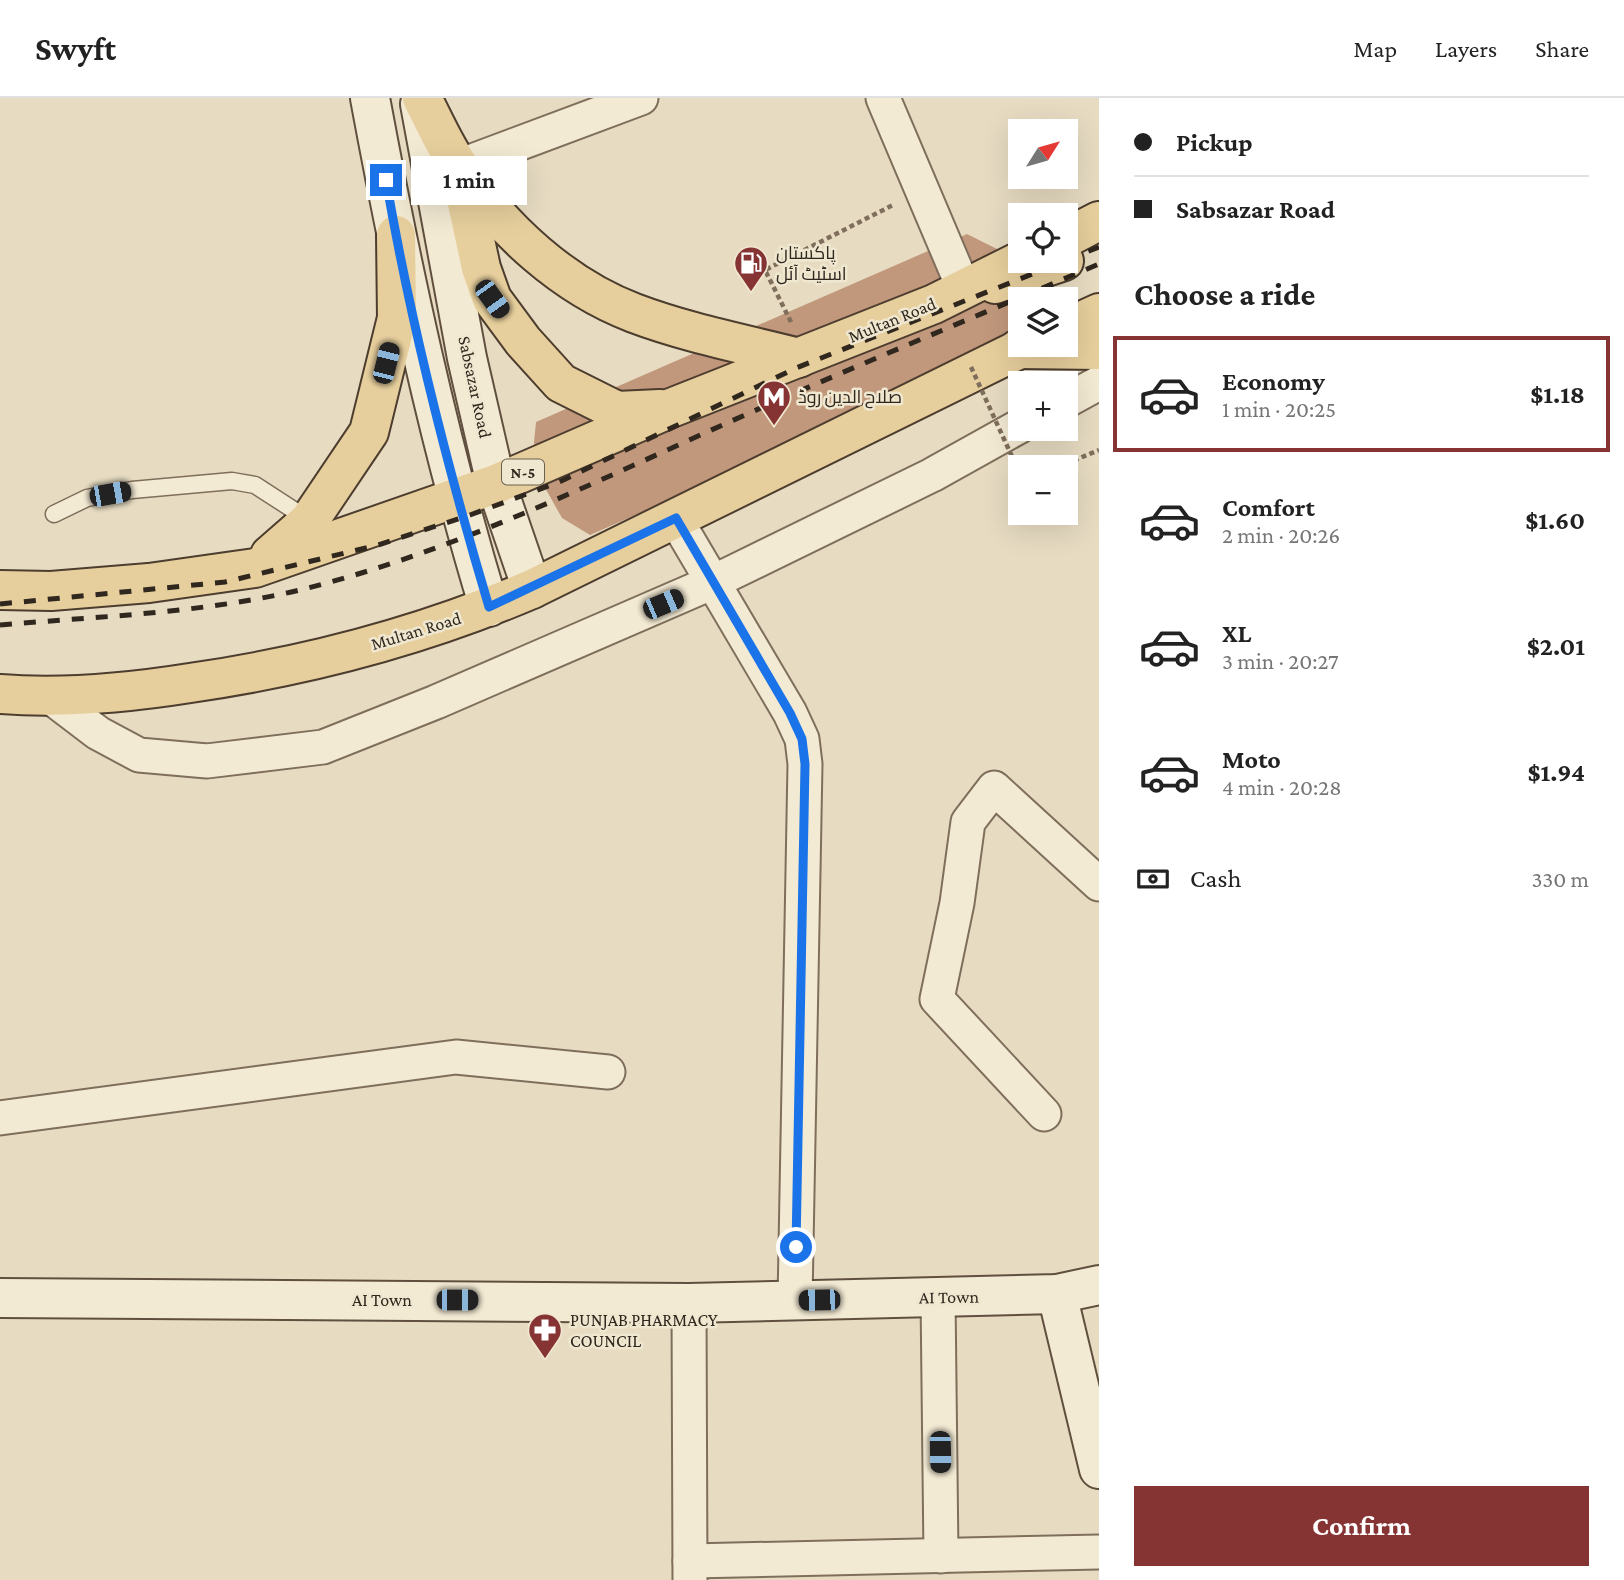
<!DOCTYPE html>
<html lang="en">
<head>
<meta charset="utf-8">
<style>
	:root { --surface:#fff; --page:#f6f6f6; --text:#222; --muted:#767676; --line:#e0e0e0; --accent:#863334 }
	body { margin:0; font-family:"Crimson Pro",Cairo,serif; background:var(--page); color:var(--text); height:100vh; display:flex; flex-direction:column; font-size:26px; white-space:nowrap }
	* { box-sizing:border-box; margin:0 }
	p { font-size:23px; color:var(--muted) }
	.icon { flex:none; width:38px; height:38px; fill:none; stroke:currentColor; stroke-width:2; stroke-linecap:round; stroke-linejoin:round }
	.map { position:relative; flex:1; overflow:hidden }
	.side { display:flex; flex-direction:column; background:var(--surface); width:525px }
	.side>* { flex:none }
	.guide { display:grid; align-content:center; height:154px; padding:0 35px; background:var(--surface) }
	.needle { width:46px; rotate:53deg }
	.fabs { position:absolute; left:1008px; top:21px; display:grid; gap:14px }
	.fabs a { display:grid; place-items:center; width:70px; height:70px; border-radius:0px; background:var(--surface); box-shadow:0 7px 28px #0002; font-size:35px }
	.end { position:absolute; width:32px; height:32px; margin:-16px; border:9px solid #1a73e8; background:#fff; box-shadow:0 0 0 4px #fff }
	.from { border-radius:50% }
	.bubble { position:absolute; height:49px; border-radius:0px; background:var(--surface); box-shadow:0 7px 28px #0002; font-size:23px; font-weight:700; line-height:49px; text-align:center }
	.car { position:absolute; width:21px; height:42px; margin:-21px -10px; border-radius:9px; box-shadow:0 0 5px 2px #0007; background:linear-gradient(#222 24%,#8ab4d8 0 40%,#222 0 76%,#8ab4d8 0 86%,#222 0) }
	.guide b { display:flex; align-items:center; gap:24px; height:66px; font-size:26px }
	.guide b+b { border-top:2px solid var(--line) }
	.guide i { width:18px; height:18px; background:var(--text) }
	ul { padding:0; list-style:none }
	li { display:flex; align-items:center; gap:21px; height:116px; margin:0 14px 10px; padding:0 21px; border:4px solid transparent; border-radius:0px }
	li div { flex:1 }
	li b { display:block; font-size:26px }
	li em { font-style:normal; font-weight:700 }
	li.current { border-color:var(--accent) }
	li>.icon { width:63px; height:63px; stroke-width:1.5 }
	h2 { padding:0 35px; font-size:32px; line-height:84px }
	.pay { display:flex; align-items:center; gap:18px; height:77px; padding:0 35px; font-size:26px }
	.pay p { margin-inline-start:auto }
	.primary-button { display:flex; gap:14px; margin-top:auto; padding:14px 35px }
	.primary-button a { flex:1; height:80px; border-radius:0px; background:var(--accent); color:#fff; font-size:28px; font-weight:700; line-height:80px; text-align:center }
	header { display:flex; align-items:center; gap:42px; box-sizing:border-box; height:98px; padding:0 35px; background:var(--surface); border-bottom:2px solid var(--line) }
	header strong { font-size:33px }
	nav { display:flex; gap:38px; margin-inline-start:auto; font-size:24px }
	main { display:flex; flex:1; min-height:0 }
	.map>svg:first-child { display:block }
</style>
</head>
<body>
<header>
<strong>Swyft</strong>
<nav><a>Map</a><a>Layers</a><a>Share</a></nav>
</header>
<main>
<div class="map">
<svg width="1099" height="1482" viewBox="0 0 1099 1482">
	<rect width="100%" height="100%" fill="#e7dcc2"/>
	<!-- building -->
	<path fill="#c1987c" d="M 967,136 L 1005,155 L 1020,175 L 1021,201 L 1015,238 L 971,269 L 590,437 L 562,420 L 539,379 L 534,344 L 536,324 Z"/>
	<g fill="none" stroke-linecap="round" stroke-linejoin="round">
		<!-- lane casing -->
		<g stroke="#7f6e5b" stroke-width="19">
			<path id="lane" d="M 54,416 L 87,400 L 132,392 L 232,383 L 255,387 L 309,422"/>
		</g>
		<!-- street casing -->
		<g stroke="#7f6e5b" stroke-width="37">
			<g id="street">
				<path d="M 883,0 L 964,191"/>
				<path d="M 459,68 L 641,0"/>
				<path d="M 1066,303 L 1099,285"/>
				<path d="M 675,420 L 790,615 L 802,641 L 805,666 L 795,1202"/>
				<path d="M 52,600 L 98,635 L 139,657 L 207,663 L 323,649 L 436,604 L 713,484 L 932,377 L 1020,328"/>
				<path d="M 1044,1016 L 937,901 L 957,805 L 968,724 L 994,690 L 1099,786"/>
				<path d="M 0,1020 L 456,959 L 608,974"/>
				<path d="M 938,1199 L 941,1458"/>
				<path d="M 689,1205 L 690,1482"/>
				<path d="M 690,1463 L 1099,1454"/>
			</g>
		</g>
		<!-- secondary casing -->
		<g stroke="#604f3e" stroke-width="42">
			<g id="secondary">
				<path d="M 370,0 C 402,172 438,341 489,509"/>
				<path d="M 420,6 L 467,260 L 496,386 L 532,491"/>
				<path d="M 1057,1196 L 1099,1371"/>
				<path d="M 0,1200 L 689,1205 L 1057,1196 L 1099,1187"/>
			</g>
		</g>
		<!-- primary casing -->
		<g stroke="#4d3d2f" stroke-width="42">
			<g id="primary">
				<path d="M 422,0 C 434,23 445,49 460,70 C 503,132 563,188 634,215 C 687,235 744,246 799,260"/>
				<path d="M 461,77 L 481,170 L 492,201 L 523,243 L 561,285 L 617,313 L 660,311"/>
				<path d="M 1066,140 L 1099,123"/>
				<path d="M 995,186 L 1064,163"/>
				<path d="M 1066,230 L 1099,215"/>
				<path d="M 1018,251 L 1099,252"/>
				<path d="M 270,457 L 309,423 L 369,334 L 397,220 L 396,137"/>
				<path d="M 0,492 L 51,493 L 149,485 L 255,470 L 496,386 L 671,310 L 934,206 L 1020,163"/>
				<path d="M 0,596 C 64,601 127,595 190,585 C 308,568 422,538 532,491 L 1028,247"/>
			</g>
		</g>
		<!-- path -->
		<g stroke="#7f6e5b" stroke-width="4.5" stroke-dasharray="5 3.5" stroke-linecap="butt">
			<path d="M 791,224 L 765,172 L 895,106"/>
			<path d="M 1058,369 L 1099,352"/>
		</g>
		<!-- lane -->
		<use href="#lane" stroke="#f3ead3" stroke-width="16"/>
		<!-- street -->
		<use href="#street" stroke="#f3ead3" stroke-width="33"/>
		<!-- secondary -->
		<use href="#secondary" stroke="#f3ead3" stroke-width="38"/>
		<!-- primary -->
		<use href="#primary" stroke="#e7cf9d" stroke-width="38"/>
		<!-- rail -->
		<g stroke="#30271e" stroke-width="5" stroke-dasharray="12 12" stroke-linecap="butt">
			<path d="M 1066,162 L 1099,149"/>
			<path d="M 0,506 L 225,484 L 378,447 L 470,417 L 559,384 L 796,270 L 1065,163"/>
			<path d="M 0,527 C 103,518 208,515 308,490 C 453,453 591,386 727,325 C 850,270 975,219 1099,166"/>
		</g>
		<!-- path-bridge -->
		<path stroke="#7f6e5b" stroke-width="4.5" stroke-dasharray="5 3.5" stroke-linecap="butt" d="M 971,269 L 1020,376"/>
	</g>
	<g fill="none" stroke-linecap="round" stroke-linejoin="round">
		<!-- route -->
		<path stroke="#1a73e8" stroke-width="9" d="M 386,82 C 411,227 447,368 489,509 L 676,420 L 790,615 L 802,641 L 805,666 L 796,1149"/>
	</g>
	<!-- icons -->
	<defs>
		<g id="fuel-pin" transform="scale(1.75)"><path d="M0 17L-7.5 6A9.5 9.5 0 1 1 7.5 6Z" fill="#863334" stroke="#f0e7d0"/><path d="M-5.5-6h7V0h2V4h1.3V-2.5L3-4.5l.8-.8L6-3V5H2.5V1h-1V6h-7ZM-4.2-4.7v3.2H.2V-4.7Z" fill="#fff"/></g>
		<g id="metro-pin" transform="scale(1.75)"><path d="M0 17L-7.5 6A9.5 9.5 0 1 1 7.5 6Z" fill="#863334" stroke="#f0e7d0"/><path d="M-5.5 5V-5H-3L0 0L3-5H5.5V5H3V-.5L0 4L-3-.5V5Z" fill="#fff"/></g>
		<g id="pharmacy-pin" transform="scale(1.75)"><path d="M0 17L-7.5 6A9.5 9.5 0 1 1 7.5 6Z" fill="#863334" stroke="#f0e7d0"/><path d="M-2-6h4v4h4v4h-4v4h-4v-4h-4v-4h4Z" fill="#fff"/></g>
	</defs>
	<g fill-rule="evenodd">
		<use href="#fuel-pin" x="751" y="165"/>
		<use href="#metro-pin" x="774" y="299"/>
		<use href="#pharmacy-pin" x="545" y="1232"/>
	</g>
	<g text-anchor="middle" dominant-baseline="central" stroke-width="5" stroke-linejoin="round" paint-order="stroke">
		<!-- shield labels -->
		<rect fill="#f0e7d0" stroke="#6a6153" stroke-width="2" x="502" y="361.5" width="42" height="25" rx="5"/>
		<g font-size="16" font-weight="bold" fill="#30271e">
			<text x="523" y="374">N-5</text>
		</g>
		<!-- poi labels -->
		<g font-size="18" fill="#30271e" stroke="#f0e7d0" text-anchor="start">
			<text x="776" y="155">پاکستان<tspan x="776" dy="21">اسٹیٹ آئل</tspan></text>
			<text x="798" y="299">صلاح الدین روڈ</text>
			<text x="570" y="1222">PUNJAB PHARMACY<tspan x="570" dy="21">COUNCIL</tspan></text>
		</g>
		<!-- street labels -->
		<g font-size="18" fill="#30271e" stroke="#f0e7d0">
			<text transform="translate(892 222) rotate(-22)">Multan Road</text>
			<text transform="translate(475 289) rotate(78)">Sabsazar Road</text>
			<text transform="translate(416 533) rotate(-17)">Multan Road</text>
			<text transform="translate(949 1199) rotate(-1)">AI Town</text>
			<text x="382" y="1202">AI Town</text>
		</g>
	</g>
</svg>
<div class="fabs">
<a><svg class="needle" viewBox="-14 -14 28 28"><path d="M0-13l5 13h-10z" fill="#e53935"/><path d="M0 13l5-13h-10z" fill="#767676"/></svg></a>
<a><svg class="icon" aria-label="locate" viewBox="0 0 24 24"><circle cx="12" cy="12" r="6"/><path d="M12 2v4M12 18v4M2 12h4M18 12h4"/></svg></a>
<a><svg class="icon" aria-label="layers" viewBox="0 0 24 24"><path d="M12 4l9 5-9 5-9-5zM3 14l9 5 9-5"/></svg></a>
<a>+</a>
<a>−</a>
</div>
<i class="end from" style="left:796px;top:1149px"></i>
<i class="end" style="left:386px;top:82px"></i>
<div class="bubble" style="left:411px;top:58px;width:116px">1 min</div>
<i class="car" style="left:492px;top:201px;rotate:144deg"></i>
<i class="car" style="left:386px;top:265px;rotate:14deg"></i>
<i class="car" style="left:110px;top:396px;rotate:80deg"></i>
<i class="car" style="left:663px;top:506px;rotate:67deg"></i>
<i class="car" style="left:457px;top:1202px;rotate:90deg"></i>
<i class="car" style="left:819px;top:1202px;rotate:269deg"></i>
<i class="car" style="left:940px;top:1354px;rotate:179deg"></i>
</div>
<section class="side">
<div class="guide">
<b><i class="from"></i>Pickup</b>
<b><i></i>Sabsazar Road</b>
</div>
<h2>Choose a ride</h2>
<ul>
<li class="current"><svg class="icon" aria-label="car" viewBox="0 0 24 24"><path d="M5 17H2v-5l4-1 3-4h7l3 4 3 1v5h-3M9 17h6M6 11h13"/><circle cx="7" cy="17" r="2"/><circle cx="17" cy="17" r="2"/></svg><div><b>Economy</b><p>1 min · 20:25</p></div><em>$1.18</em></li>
<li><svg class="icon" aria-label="car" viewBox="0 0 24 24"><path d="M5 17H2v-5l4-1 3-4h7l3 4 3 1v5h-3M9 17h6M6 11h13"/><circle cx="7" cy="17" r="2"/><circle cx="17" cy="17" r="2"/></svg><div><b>Comfort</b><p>2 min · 20:26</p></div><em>$1.60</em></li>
<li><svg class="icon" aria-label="car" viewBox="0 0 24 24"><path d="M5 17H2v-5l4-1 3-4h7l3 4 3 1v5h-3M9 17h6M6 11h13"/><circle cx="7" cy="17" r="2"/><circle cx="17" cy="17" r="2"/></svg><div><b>XL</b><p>3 min · 20:27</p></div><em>$2.01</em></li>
<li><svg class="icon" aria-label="car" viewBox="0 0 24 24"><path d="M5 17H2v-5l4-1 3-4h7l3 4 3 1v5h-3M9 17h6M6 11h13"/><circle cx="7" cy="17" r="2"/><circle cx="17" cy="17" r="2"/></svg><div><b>Moto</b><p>4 min · 20:28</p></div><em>$1.94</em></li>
</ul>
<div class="pay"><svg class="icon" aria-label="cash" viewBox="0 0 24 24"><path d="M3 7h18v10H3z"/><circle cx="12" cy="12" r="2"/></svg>Cash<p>330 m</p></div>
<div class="primary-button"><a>Confirm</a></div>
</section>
</main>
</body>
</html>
